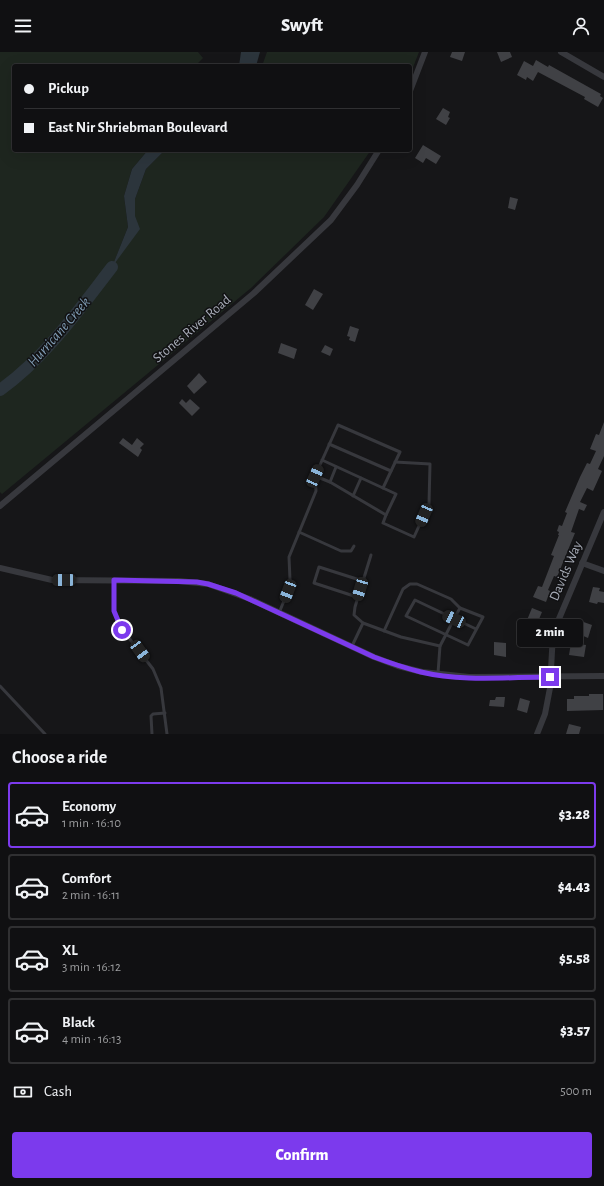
<!DOCTYPE html>
<html lang="en">
<head>
<meta charset="utf-8">
<style>
	:root { --surface:#101012; --page:#19191b; --text:#f1f3f6; --muted:#9c9d9f; --line:#303032; --accent:#7c3aed }
	body { margin:0; font-family:"Alegreya Sans",sans-serif; background:var(--page); color:var(--text); height:100vh; display:flex; flex-direction:column; font-size:15px; white-space:nowrap }
	* { box-sizing:border-box; margin:0 }
	p { font-size:13px; color:var(--muted) }
	.icon { flex:none; width:22px; height:22px; fill:none; stroke:currentColor; stroke-width:2; stroke-linecap:round; stroke-linejoin:round }
	.map { position:relative; height:682px; overflow:hidden }
	.panel { display:flex; flex-direction:column; background:var(--surface); flex:1 }
	.panel>* { flex:none }
	.guide { position:absolute; left:12px; top:12px; width:400px; height:88px; border-radius:4px; box-shadow:0 4px 16px #0002,0 0 0 1px var(--line); display:grid; align-content:center; height:88px; padding:0 12px; background:var(--surface) }
	.end { position:absolute; width:18px; height:18px; margin:-9px; border:5px solid #7c3aed; background:#fff; box-shadow:0 0 0 2px #fff }
	.from { border-radius:50% }
	.bubble { position:absolute; height:28px; border-radius:4px; background:var(--surface); box-shadow:0 4px 16px #0002,0 0 0 1px var(--line); font-size:13px; font-weight:800; line-height:28px; text-align:center }
	.car { position:absolute; width:12px; height:24px; margin:-12px -6px; border-radius:5px; box-shadow:0 0 3px 1px #0007; background:linear-gradient(#222 24%,#8ab4d8 0 40%,#222 0 76%,#8ab4d8 0 86%,#222 0) }
	.guide b { display:flex; align-items:center; gap:14px; height:38px; font-size:15px }
	.guide b+b { border-top:1px solid var(--line) }
	.guide i { width:10px; height:10px; background:var(--text) }
	ul { padding:0; list-style:none }
	li { display:flex; align-items:center; gap:12px; height:66px; margin:0 8px 6px; padding:0 4px; border:2px solid var(--line); border-radius:4px }
	li div { flex:1 }
	li b { display:block; font-size:15px }
	li em { font-style:normal; font-weight:800 }
	li.on { border-color:var(--accent) }
	li>.icon { width:36px; height:36px; stroke-width:1.5 }
	h2 { padding:0 12px; font-size:18px; line-height:48px }
	.pay { display:flex; align-items:center; gap:10px; height:44px; padding:0 12px; font-size:15px }
	.pay p { margin-inline-start:auto }
	.button { display:flex; gap:8px; margin-top:auto; padding:8px 12px }
	.button a { flex:1; height:46px; border-radius:4px; background:var(--accent); color:#fff; font-size:16px; font-weight:800; line-height:46px; text-align:center }
	header { display:flex; justify-content:space-between; align-items:center; height:52px; padding:0 12px; background:var(--surface); font-size:18px; font-weight:800 }
	.map>svg:first-child { display:block }
</style>
</head>
<body>
<header><svg class="icon" aria-label="menu" viewBox="0 0 24 24"><path d="M4 6h16M4 12h16M4 18h16"/></svg>Swyft<svg class="icon" aria-label="person" viewBox="0 0 24 24"><circle cx="12" cy="8" r="4"/><path d="M4 21q1-7 8-7t8 7"/></svg></header>
<div class="map">
<svg width="604" height="682" viewBox="0 0 604 682">
	<rect width="100%" height="100%" fill="#161618"/>
	<!-- green -->
	<g fill="#1e261f">
		<path d="M 0,0 L 198,0 L 203,6 L 195,14 L 14,14 L 14,98 L 148,98 L 132,117 L 124,144 L 128,175 L 113,213 L 135,164 L 135,147 L 146,117 L 164,99 L 371,98 L 324,165 L 251,236 L 2,442 L 0,440 Z"/>
		<path d="M 267,0 L 419,0 L 410,23 L 410,14 L 262,14 Z"/>
	</g>
	<!-- water -->
	<g fill="#2c353c">
		<path d="M 241,0 L 260,0 L 256,14 L 239,14 Z"/>
		<path d="M 148,98 L 165,98 L 146,117 L 135,147 L 135,164 L 140,177 L 112,215 L 128,175 L 124,144 L 132,117 Z"/>
	</g>
	<g fill="none" stroke-linecap="round" stroke-linejoin="round">
		<!-- river -->
		<path stroke="#2c353c" stroke-width="12" d="M 0,338 C 45,306 78,259 112,215"/>
	</g>
	<!-- building -->
	<g fill="#404145">
		<path d="M 452,0 L 465,0 L 462,9 L 450,5 Z"/>
		<path d="M 497,0 L 510,0 L 512,5 L 501,10 Z"/>
		<path d="M 536,8 L 548,15 L 549,13 L 601,42 L 600,44 L 603,46 L 598,55 L 584,47 L 585,45 L 538,20 L 533,29 L 527,25 L 526,28 L 517,23 L 524,9 L 533,14 Z"/>
		<path d="M 443,56 L 450,60 L 448,65 L 450,66 L 446,73 L 436,67 Z"/>
		<path d="M 423,93 L 441,104 L 436,112 L 426,106 L 423,111 L 415,106 Z"/>
		<path d="M 510,145 L 518,147 L 515,158 L 508,156 Z"/>
		<path d="M 314,237 L 323,242 L 313,258 L 305,253 Z"/>
		<path d="M 350,274 L 359,277 L 355,290 L 349,288 L 350,285 L 347,284 Z"/>
		<path d="M 281,291 L 297,297 L 294,307 L 278,301 Z"/>
		<path d="M 325,293 L 333,297 L 330,304 L 321,300 Z"/>
		<path d="M 199,321 L 207,330 L 194,342 L 187,334 Z"/>
		<path d="M 182,347 L 186,351 L 190,347 L 200,356 L 192,364 L 179,351 Z"/>
		<path d="M 604,370 L 604,404 L 598,417 L 602,419 L 593,439 L 587,436 L 580,450 L 587,453 L 584,459 L 579,457 L 571,480 L 575,481 L 557,525 L 554,524 L 548,538 L 550,539 L 546,550 L 533,545 L 538,534 L 542,535 L 554,504 L 551,503 L 559,483 L 558,483 L 559,480 L 557,479 L 559,473 L 562,474 L 567,461 L 565,460 L 580,425 L 587,411 L 590,412 L 596,399 L 590,397 L 596,382 L 599,383 Z"/>
		<path d="M 123,386 L 132,393 L 137,386 L 144,392 L 140,396 L 142,398 L 138,405 L 119,391 Z"/>
		<path d="M 593,535 L 600,536 L 599,539 L 604,540 L 604,551 L 598,550 L 597,552 L 589,550 Z"/>
		<path d="M 532,556 L 542,560 L 537,572 L 527,568 Z"/>
		<path d="M 578,568 L 592,573 L 588,586 L 574,580 Z"/>
		<path d="M 521,579 L 534,583 L 532,594 L 518,591 Z"/>
		<path d="M 494,590 L 506,591 L 506,605 L 494,603 Z"/>
		<path d="M 571,591 L 586,593 L 584,605 L 569,603 Z"/>
		<path d="M 589,642 L 603,642 L 603,658 L 567,659 L 567,647 L 574,647 L 574,644 L 589,644 Z"/>
		<path d="M 496,645 L 505,645 L 504,655 L 489,654 L 490,648 L 495,648 Z"/>
		<path d="M 520,646 L 530,649 L 527,661 L 517,658 Z"/>
		<path d="M 569,672 L 581,675 L 579,682 L 566,682 Z"/>
	</g>
	<g fill="none" stroke-linecap="round" stroke-linejoin="round">
		<!-- lane -->
		<g stroke="#37383d" stroke-width="3">
			<path d="M 329,392 L 391,419"/>
			<path d="M 315,424 L 330,430 L 336,415"/>
			<path d="M 330,430 L 386,463 L 396,442 L 383,436"/>
			<path d="M 353,444 L 361,426"/>
			<path d="M 386,463 L 383,471 L 414,485 L 429,452 L 430,412 L 395,410"/>
			<path d="M 299,480 L 341,499 L 351,499 L 354,494"/>
			<path d="M 114,528 L 114,559 L 122,577 L 153,617 L 161,636 L 167,682"/>
			<path d="M 357,545 L 314,531 L 319,515 L 363,529"/>
			<path d="M 279,561 L 288,539 L 290,528 L 289,505 L 316,439 L 315,424 L 338,373 L 400,400 L 383,436 L 322,408"/>
			<path d="M 363,571 L 401,585 L 440,594 L 438,621"/>
			<path d="M 384,579 L 403,537 L 410,532 L 417,532 L 451,547 L 460,556"/>
			<path d="M 352,594 L 363,571 L 354,563 L 355,555 L 371,503"/>
			<path d="M 440,594 C 447,581 453,568 460,556 L 483,565 L 468,593 L 406,564 L 415,548 L 476,577"/>
			<path d="M 0,634 L 45,682"/>
			<path d="M 152,682 L 151,664 L 153,662 L 165,661"/>
		</g>
		<!-- street -->
		<g stroke="#37383d" stroke-width="6">
			<path d="M 561,0 L 604,25"/>
			<path d="M 410,39 L 425,0"/>
			<path d="M 0,454 L 254,241 L 331,168 L 357,133 L 379,98"/>
			<path d="M 582,511 L 604,519"/>
			<path d="M 0,516 L 52,528 L 179,529 L 208,532 L 250,547 L 374,605 L 398,614 L 422,620 L 469,625 L 604,624"/>
			<path d="M 537,682 L 545,662 L 550,636 L 553,581 L 604,460"/>
		</g>
	</g>
	<g fill="none" stroke-linecap="round" stroke-linejoin="round">
		<!-- route -->
		<path stroke="#7c3aed" stroke-width="5" d="M 122,578 L 114,559 L 114,528 L 197,530 L 208,532 L 236,541 L 374,605 C 390,611 405,616 421,620 C 462,630 508,625 550,625"/>
	</g>
	<g text-anchor="middle" dominant-baseline="central" stroke-width="3" stroke-linejoin="round" paint-order="stroke">
		<!-- street labels -->
		<g font-size="14" fill="#a8adb8" stroke="#111113">
			<text transform="translate(192 277) rotate(-40)">Stones River Road</text>
			<text transform="translate(566 519) rotate(-67)">Davids Way</text>
		</g>
		<!-- water labels -->
		<g font-size="15" font-style="italic" fill="#7f9bb3" stroke="#111113">
			<text transform="translate(59 280) rotate(-49)">Hurricane Creek</text>
		</g>
	</g>
</svg>
<i class="end from" style="left:122px;top:578px"></i>
<i class="end" style="left:550px;top:625px"></i>
<div class="bubble" style="left:517px;top:567px;width:66px">2 min</div>
<i class="car" style="left:315px;top:424px;rotate:24deg"></i>
<i class="car" style="left:424px;top:463px;rotate:203deg"></i>
<i class="car" style="left:64px;top:528px;rotate:269deg"></i>
<i class="car" style="left:360px;top:537px;rotate:197deg"></i>
<i class="car" style="left:288px;top:539px;rotate:201deg"></i>
<i class="car" style="left:454px;top:567px;rotate:295deg"></i>
<i class="car" style="left:140px;top:599px;rotate:144deg"></i>
<div class="guide">
<b><i class="from"></i>Pickup</b>
<b><i></i>East Nir Shriebman Boulevard</b>
</div>
</div>
<section class="panel">
<h2>Choose a ride</h2>
<ul>
<li class="on"><svg class="icon" aria-label="car" viewBox="0 0 24 24"><path d="M5 17H2v-5l4-1 3-4h7l3 4 3 1v5h-3M9 17h6M6 11h13"/><circle cx="7" cy="17" r="2"/><circle cx="17" cy="17" r="2"/></svg><div><b>Economy</b><p>1 min · 16:10</p></div><em>$3.28</em></li>
<li><svg class="icon" aria-label="car" viewBox="0 0 24 24"><path d="M5 17H2v-5l4-1 3-4h7l3 4 3 1v5h-3M9 17h6M6 11h13"/><circle cx="7" cy="17" r="2"/><circle cx="17" cy="17" r="2"/></svg><div><b>Comfort</b><p>2 min · 16:11</p></div><em>$4.43</em></li>
<li><svg class="icon" aria-label="car" viewBox="0 0 24 24"><path d="M5 17H2v-5l4-1 3-4h7l3 4 3 1v5h-3M9 17h6M6 11h13"/><circle cx="7" cy="17" r="2"/><circle cx="17" cy="17" r="2"/></svg><div><b>XL</b><p>3 min · 16:12</p></div><em>$5.58</em></li>
<li><svg class="icon" aria-label="car" viewBox="0 0 24 24"><path d="M5 17H2v-5l4-1 3-4h7l3 4 3 1v5h-3M9 17h6M6 11h13"/><circle cx="7" cy="17" r="2"/><circle cx="17" cy="17" r="2"/></svg><div><b>Black</b><p>4 min · 16:13</p></div><em>$3.57</em></li>
</ul>
<div class="pay"><svg class="icon" aria-label="cash" viewBox="0 0 24 24"><path d="M3 7h18v10H3z"/><circle cx="12" cy="12" r="2"/></svg>Cash<p>500 m</p></div>
<div class="button"><a>Confirm</a></div>
</section>
</body>
</html>
